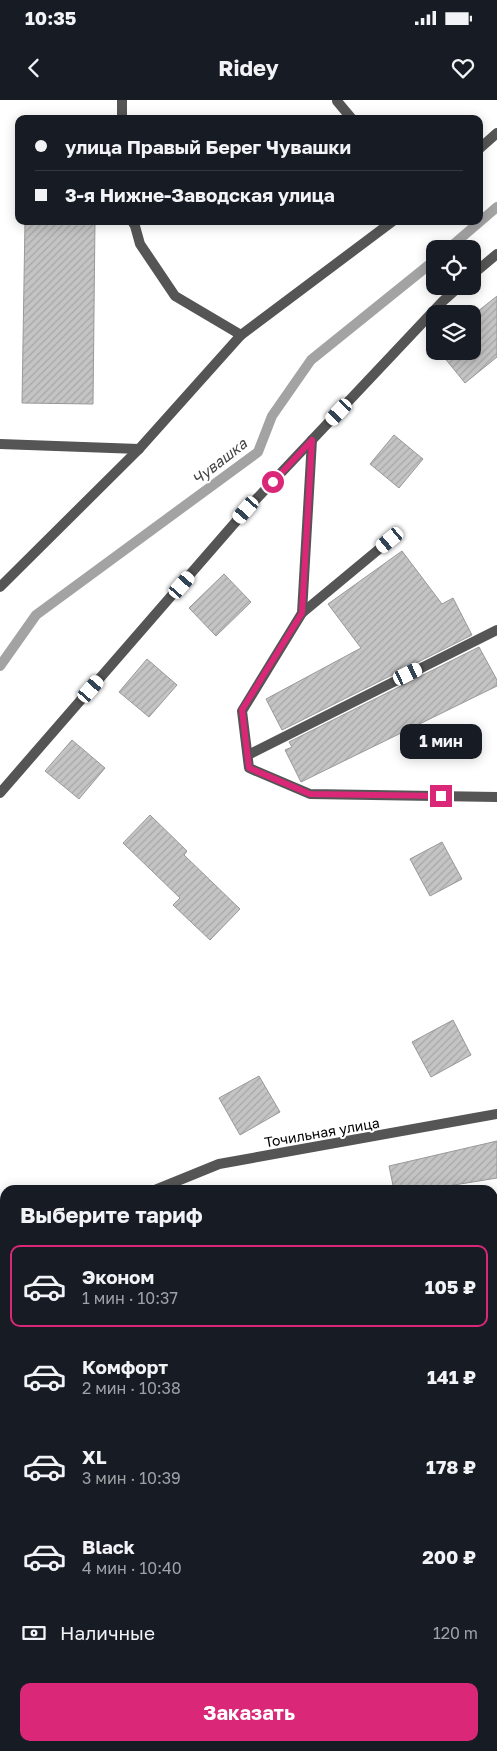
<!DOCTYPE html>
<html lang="ru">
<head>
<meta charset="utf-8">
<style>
	:root { --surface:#171b24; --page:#242831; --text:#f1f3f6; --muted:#9ea1a6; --line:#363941; --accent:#db2777 }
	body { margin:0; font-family:"Golos Text",sans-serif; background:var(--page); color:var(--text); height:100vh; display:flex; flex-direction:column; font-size:19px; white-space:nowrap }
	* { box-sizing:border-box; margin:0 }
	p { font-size:16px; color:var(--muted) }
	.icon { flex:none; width:28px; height:28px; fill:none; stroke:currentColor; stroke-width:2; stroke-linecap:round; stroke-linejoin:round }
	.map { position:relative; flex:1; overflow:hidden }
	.side { position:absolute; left:0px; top:1085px; width:498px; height:566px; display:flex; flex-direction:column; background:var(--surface); border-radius:15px 15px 0 0; box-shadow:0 2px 12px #0003 }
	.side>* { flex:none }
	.hud { position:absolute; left:15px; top:15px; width:468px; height:110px; border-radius:10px; box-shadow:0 2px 12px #0003; display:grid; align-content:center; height:110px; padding:0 20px; background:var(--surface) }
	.buttons { position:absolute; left:426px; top:140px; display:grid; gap:10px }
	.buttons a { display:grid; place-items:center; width:55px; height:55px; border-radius:10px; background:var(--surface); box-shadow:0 2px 12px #0003; font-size:25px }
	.end { position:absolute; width:22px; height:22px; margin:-11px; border:6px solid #db2777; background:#fff; box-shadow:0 0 0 2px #fff }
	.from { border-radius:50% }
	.bubble { position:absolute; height:35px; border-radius:10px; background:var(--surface); box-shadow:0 2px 12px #0003; font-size:16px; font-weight:700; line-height:35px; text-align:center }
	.car { position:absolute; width:15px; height:30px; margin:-15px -8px; border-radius:6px; box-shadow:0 0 4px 1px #0007; background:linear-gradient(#fff 24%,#345 0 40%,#fff 0 76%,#345 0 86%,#fff 0) }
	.hud b { display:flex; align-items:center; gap:18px; height:48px; font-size:19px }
	.hud b+b { border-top:1px solid var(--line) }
	.hud i { width:12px; height:12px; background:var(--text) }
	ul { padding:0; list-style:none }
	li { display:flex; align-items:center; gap:15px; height:82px; margin:0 10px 8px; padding:0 10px; border:2px solid transparent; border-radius:10px }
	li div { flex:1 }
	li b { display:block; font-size:19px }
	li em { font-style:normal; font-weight:700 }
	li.selected { border-color:var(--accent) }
	li>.icon { width:45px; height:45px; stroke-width:1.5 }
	h2 { padding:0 20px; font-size:22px; line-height:60px }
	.pay { display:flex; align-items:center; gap:12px; height:55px; padding:0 20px; font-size:19px }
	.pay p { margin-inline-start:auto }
	.action { display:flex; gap:10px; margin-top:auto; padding:10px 20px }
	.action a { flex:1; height:58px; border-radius:10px; background:var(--accent); color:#fff; font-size:20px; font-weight:700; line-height:58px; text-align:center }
	.status { display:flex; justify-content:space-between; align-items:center; height:35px; padding:0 25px; background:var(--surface); direction:ltr }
	.status svg { height:14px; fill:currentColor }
	header { display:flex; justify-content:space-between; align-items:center; height:65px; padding:0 20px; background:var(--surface); font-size:22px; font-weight:700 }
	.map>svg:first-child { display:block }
</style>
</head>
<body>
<div class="status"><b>10:35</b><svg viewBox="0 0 49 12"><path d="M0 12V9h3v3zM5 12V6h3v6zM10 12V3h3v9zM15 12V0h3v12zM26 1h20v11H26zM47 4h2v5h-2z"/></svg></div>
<header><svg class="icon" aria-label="back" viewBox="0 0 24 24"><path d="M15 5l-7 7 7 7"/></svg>Ridey<svg class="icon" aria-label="heart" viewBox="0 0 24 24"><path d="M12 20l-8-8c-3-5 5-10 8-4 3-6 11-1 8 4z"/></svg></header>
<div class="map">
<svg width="497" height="1651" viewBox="0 0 497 1651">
	<defs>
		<pattern id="forest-firs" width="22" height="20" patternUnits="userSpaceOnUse" patternTransform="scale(1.25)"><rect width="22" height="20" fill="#dcdcdc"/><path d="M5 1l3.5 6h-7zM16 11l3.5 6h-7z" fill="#bbb"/></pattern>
		<pattern id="building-hatch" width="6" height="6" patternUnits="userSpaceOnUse" patternTransform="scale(1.25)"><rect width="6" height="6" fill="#c4c4c4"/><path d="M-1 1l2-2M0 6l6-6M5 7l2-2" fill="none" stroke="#a7a7a7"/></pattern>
	</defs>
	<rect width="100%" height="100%" fill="#fff"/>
	<!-- forest -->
	<path fill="url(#forest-firs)" d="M 493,1286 L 497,1305 L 497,1651 L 0,1651 L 0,1519 L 5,1518 L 5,1646 L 492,1646 Z"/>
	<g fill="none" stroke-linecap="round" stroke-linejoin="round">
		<!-- stream -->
		<g stroke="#a3a3a3" stroke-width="10">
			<path d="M 448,149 L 497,107"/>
			<path d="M 0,566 L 36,515 L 258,352 L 272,316 L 311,260 L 435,160"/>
		</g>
	</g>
	<!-- building -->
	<g fill="url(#building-hatch)" stroke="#999">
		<path d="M 25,121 L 95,121 L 93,304 L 22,303 Z"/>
		<path d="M 497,196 L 497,257 L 465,283 L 439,251 L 472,251 L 472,216 Z"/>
		<path d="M 394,335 L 423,359 L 399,388 L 370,364 Z"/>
		<path d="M 402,451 L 442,504 L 453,498 L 472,535 L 282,630 L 266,599 L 361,548 L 328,504 Z"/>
		<path d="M 224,474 L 251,502 L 216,536 L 189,508 Z"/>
		<path d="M 479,547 L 497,580 L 497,586 L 301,682 L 285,650 L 292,647 L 289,642 Z"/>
		<path d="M 147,559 L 177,585 L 149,617 L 119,592 Z"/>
		<path d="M 72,640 L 105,668 L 79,699 L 45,671 Z"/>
		<path d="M 150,715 L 187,751 L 184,755 L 240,809 L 210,840 L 173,805 L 180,798 L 123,743 Z"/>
		<path d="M 442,742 L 462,779 L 430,796 L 410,759 Z"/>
		<path d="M 453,920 L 471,955 L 431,977 L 412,942 Z"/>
		<path d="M 259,976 L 280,1012 L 240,1035 L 219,998 Z"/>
		<path d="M 497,1041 L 497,1078 L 442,1087 L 443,1090 L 394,1090 L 389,1066 Z"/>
	</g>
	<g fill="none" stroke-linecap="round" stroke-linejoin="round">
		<!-- lane -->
		<g stroke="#555" stroke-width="10">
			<path d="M 337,1 L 352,19"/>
			<path d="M 479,49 L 497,33"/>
			<path d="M 0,344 L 139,349"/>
			<path d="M 0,487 L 139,349 L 241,235 L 393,121"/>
			<path d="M 302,513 L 390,440"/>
			<path d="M 248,655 L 497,530"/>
		</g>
		<!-- street -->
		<g stroke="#555" stroke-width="10">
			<path d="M 122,0 L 122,19"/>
			<path d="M 132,121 L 135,126 L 140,144 L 175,196 L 241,235"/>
			<path d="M 472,175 L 497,154"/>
			<path d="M 312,340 L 302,513 L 242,611 L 249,668 L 310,694 L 497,697"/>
			<path d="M 0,693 L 246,410 L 443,201 L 460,186"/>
			<path d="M 155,1090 L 219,1064 L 497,1014"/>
			<path d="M 0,1177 L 5,1175"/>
		</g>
	</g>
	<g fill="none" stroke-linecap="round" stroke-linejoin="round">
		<!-- route -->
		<path stroke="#db2777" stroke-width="6" d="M 273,382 L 312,340 L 302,513 L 242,610 L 249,668 L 310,694 L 441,696"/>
	</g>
	<g text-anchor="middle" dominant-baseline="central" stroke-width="4" stroke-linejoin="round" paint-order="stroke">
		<!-- street labels -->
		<g font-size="14" fill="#000" stroke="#fff">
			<text transform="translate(322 1032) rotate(-10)">Точильная улица</text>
		</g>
		<!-- water labels -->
		<g font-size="15" font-style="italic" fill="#444" stroke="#fff">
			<text transform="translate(219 361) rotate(-38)">Чувашка</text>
		</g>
	</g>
</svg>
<div class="buttons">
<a><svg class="icon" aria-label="locate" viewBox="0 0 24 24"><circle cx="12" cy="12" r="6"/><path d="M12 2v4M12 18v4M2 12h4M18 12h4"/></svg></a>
<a><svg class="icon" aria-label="layers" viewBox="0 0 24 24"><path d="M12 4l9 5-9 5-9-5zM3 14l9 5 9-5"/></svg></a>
</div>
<i class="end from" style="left:273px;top:382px"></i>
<i class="end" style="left:441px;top:696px"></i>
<div class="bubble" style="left:400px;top:624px;width:82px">1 мин</div>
<i class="car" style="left:339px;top:312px;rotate:223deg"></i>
<i class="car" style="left:246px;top:410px;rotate:221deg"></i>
<i class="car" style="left:390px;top:440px;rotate:230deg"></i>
<i class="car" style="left:182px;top:485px;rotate:41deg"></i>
<i class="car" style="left:408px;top:574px;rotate:64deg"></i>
<i class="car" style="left:91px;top:589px;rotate:41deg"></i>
<div class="hud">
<b><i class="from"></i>улица Правый Берег Чувашки</b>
<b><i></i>3-я Нижне-Заводская улица</b>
</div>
<section class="side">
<h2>Выберите тариф</h2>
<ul>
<li class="selected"><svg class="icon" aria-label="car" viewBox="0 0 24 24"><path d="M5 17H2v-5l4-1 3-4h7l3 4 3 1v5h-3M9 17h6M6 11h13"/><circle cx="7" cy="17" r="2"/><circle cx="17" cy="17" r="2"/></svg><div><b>Эконом</b><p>1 мин · 10:37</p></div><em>105 ₽</em></li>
<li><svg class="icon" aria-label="car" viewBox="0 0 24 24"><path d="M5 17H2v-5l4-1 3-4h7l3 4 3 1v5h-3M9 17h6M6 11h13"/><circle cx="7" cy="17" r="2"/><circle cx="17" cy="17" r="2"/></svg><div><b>Комфорт</b><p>2 мин · 10:38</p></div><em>141 ₽</em></li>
<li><svg class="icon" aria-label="car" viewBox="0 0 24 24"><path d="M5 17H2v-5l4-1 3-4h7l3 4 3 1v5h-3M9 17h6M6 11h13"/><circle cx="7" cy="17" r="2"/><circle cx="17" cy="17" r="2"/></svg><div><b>XL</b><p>3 мин · 10:39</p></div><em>178 ₽</em></li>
<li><svg class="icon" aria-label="car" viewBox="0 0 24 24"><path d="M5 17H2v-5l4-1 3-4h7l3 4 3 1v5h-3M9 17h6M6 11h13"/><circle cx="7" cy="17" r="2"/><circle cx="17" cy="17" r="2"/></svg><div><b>Black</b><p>4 мин · 10:40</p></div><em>200 ₽</em></li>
</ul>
<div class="pay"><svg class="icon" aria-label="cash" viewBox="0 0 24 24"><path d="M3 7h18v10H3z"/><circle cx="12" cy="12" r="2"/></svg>Наличные<p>120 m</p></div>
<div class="action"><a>Заказать</a></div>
</section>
</div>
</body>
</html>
